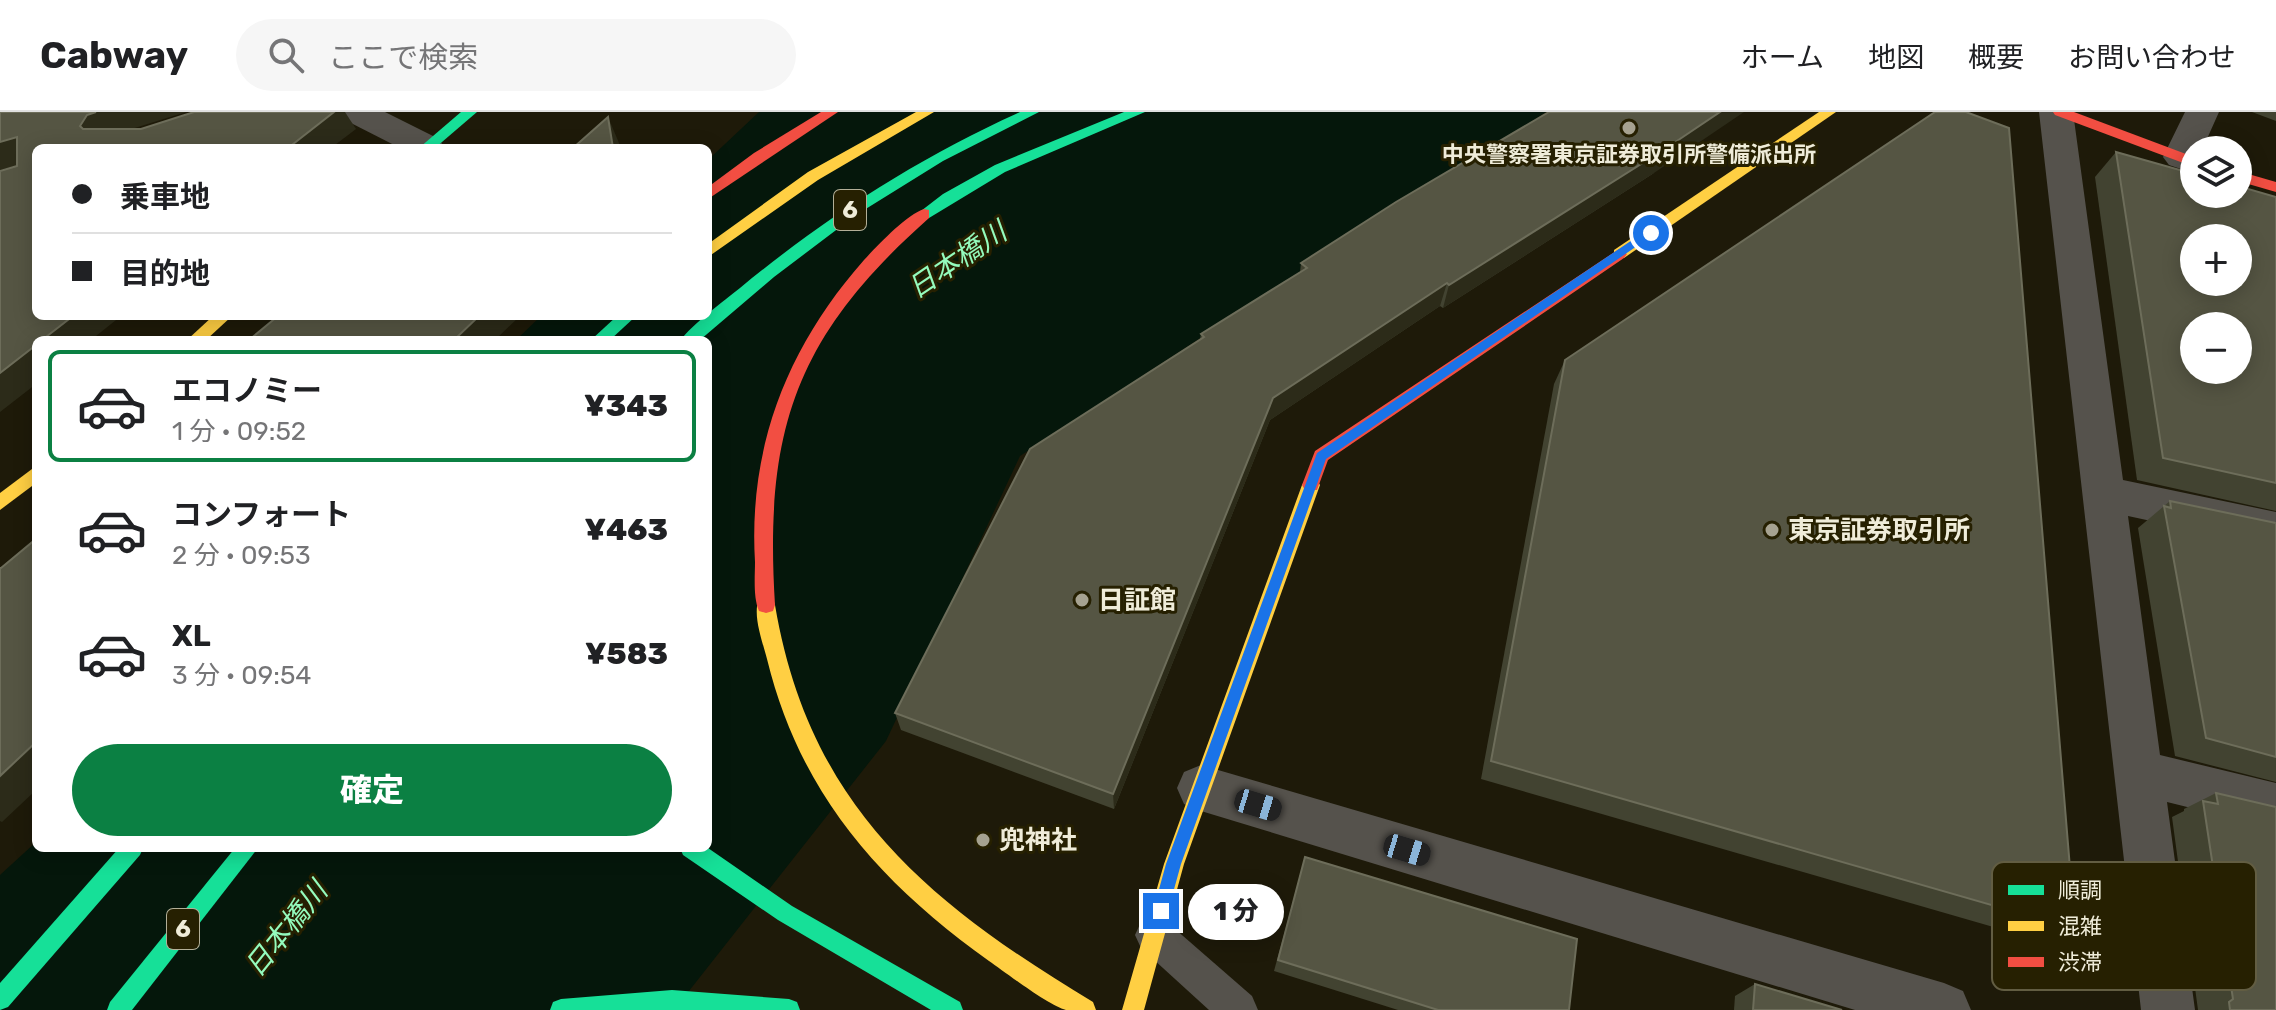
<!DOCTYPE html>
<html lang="ja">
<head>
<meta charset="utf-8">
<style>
	:root { --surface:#fff; --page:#f6f6f6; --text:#202124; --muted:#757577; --line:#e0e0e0; --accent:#0b8043 }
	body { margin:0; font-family:Rubik,"Noto Sans JP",sans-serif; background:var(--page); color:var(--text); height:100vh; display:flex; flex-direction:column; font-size:30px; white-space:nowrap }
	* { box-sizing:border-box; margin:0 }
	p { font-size:26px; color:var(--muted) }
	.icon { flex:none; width:44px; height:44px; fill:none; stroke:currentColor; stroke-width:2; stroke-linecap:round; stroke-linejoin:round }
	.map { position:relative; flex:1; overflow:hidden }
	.side { position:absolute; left:32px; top:224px; width:680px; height:516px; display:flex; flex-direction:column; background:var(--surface); border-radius:12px; box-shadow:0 4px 20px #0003 }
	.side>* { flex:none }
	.banner { position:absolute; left:32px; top:32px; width:680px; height:176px; border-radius:12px; box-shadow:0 4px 20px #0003; display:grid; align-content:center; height:176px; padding:0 40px; background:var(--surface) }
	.buttons { position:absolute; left:2180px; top:24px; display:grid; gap:16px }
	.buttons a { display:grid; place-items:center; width:72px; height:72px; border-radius:50%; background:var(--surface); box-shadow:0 4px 20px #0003; font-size:40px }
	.end { position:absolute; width:36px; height:36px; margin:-18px; border:10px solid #1a73e8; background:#fff; box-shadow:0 0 0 4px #fff }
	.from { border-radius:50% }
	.bubble { position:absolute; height:56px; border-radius:28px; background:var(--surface); box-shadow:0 4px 20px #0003; font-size:26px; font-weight:800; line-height:56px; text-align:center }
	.car { position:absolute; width:24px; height:48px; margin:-24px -12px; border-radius:10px; box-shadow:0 0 6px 2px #0007; background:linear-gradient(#222 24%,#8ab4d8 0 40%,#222 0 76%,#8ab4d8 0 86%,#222 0) }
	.banner b { display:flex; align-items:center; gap:28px; height:76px; font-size:30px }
	.banner b+b { border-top:2px solid var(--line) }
	.banner i { width:20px; height:20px; background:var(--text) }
	ul { padding:14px 0 0; list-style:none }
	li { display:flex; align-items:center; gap:24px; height:112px; margin:0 16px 12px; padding:0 24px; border:4px solid transparent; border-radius:12px }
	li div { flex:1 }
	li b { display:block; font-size:30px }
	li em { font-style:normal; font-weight:800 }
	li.selected { border-color:var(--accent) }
	li>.icon { width:72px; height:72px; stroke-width:1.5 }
	.action { display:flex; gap:16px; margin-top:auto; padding:16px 40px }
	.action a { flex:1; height:92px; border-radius:48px; background:var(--accent); color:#fff; font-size:32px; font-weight:800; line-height:92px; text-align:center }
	header { display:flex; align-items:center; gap:48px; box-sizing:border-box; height:112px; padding:0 40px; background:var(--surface); border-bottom:2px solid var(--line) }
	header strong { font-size:38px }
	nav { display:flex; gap:44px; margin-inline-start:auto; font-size:28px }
	.search { width:560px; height:72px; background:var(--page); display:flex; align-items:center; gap:20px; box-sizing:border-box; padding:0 28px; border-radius:44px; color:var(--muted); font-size:30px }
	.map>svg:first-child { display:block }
</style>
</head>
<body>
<header>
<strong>Cabway</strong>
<div class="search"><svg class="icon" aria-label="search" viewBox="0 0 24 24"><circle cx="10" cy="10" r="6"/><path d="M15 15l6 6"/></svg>ここで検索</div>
<nav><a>ホーム</a><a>地図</a><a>概要</a><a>お問い合わせ</a></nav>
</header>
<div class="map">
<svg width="2276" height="898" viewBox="0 0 2276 898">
	<rect width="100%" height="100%" fill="#1e1a09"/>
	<!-- water -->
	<path fill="#05170b" d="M 759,0 L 1546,0 L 1020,344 L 886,629 L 674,898 L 0,898 L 0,763 L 36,730 L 36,736 L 708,736 L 708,228 L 516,228 L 541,204 L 708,204 L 708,48 Z"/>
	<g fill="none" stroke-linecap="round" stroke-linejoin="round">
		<!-- lane -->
		<path fill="#55524c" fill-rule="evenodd" d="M 1154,804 L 1167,810 L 1252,884 L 1258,898 L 1209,898 L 1141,836 L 1135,823 L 1141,810 Z"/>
		<!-- street -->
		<g fill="#55524c" fill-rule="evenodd">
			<path d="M 340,0 L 385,0 L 439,27 L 444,35 L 400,36 L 345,8 Z"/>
			<path d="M 2039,0 L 2073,0 L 2123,368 L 2276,400 L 2276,436 L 2128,404 L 2160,643 L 2276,671 L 2276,717 L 2167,690 L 2195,898 L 2141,898 Z"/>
			<path d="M 2185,0 L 2219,0 L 2202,38 L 2194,38 L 2193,53 L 2181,57 L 2169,53 L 2163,45 Z"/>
			<path d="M 1201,653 L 1944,871 L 1963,879 L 1971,898 L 1855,898 L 1201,699 L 1184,692 L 1177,676 L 1184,660 Z"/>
		</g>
		<!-- fast -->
		<g fill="#16e098" fill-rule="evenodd">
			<path d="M 461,0 L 477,0 L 435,36 L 419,36 Z"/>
			<path d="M 1020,0 L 1039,0 L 943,49 L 856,103 L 774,165 L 700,228 L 681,228 C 691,213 724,189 740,176 C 826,105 918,46 1020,0 Z"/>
			<path d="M 1124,0 L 1145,0 L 1005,60 L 929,106 L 924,107 L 917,102 L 943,82 L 995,53 Z"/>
			<path d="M 617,204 L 636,204 L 610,228 L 591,228 Z"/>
			<path d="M 119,736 L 143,736 L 140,743 L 8,895 L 0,898 L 0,871 Z"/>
			<path d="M 235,736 L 258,736 L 132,898 L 107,898 L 110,890 Z"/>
			<path d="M 680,736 L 708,736 L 792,794 L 960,890 L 963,898 L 931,898 L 778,808 L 683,743 Z"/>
			<path d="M 672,878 L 789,887 L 797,890 L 800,898 L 550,898 L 553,890 L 561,887 Z"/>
		</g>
		<!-- slow -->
		<g fill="#ffcf43" fill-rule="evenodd">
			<path d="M 916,0 L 934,0 L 818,68 L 708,145 L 708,132 L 808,60 Z"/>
			<path d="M 1819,0 L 1836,0 L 1624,146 L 1614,146 L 1614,138 Z"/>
			<path d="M 213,204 L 232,204 L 206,228 L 187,228 Z"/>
			<path d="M 36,354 L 36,371 L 0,398 L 0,381 Z"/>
			<path d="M 1311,366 L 1317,368 L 1320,373 L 1184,752 L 1144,898 L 1122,898 L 1164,752 L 1302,373 L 1305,368 Z"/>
			<path d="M 766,485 L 773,487 L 775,493 C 809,694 927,790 1093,890 L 1096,898 C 1087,898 1075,898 1066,898 C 1049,894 1005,860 989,849 C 879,770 800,682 767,547 C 763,531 752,503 759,487 Z"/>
		</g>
		<!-- jam -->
		<g fill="#f24e42" fill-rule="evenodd">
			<path d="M 821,0 L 838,0 L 708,87 L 708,75 L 754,41 Z"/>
			<path d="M 2053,0 L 2074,0 L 2194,45 L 2194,55 L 2055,3 Z"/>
			<path d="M 2238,59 L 2276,70 L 2276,80 L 2238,69 Z"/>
			<path d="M 924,97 L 929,98 L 929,106 C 796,224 764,317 775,493 L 773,499 L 766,501 L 759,499 C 753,485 755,465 755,450 C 748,334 788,234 864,148 C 877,134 906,103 924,97 Z"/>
			<path d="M 1619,137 L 1627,142 L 1624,146 L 1328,348 L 1317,378 L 1305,378 L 1302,373 L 1315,339 Z"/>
		</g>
	</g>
	<!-- wall -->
	<g fill="#424331">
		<path d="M 2252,0 L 2276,0 L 2276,9 Z"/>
		<path d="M 2116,40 L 2276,85 L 2276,399 L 2137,368 L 2095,65 Z"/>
		<path d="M 1654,61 L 1443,196 L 1440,194 L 1270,308 L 1114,697 L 901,618 L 895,601 L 1200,227 L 1201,222 L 1300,160 L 1301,151 Z"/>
		<path d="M 1565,248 L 2075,817 L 2045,830 L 1481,667 L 1554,272 Z"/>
		<path d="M 2170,389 L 2276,411 L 2276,670 L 2175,644 L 2138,416 Z"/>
		<path d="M 2216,681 L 2276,898 L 2198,898 L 2172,705 L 2184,699 L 2184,697 Z"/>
		<path d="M 1305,745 L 1569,898 L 1398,898 L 1274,859 Z"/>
		<path d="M 1755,872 L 1842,898 L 1734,898 L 1735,884 Z"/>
	</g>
	<!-- shaded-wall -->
	<g fill="#2c2b19">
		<path d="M 96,0 L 186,0 L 106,25 L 99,36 L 80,14 L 87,3 Z"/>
		<path d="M 334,0 L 345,0 L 356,17 L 331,36 L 288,36 Z"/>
		<path d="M 1720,0 L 1744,0 L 1654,61 L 1443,196 L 1449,173 Z"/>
		<path d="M 608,5 L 619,31 L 620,36 L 613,36 Z"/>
		<path d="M 17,25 L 36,48 L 0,58 L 0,30 Z"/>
		<path d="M 1447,171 L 1440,194 L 1270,308 L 1114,697 L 1113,682 L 1273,286 Z"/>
		<path d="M 73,204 L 121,204 L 91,228 L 42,228 Z"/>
		<path d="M 479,204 L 520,204 L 495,228 L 454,228 Z"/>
		<path d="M 36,233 L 36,272 L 0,300 L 0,261 Z"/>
		<path d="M 36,630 L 36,678 L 2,710 L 0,709 L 0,664 Z"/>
	</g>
	<!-- building -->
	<g fill="#555543" stroke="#6d6d5a" stroke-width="2" fill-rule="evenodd">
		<path d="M 0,0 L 96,0 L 87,3 L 80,14 L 83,17 L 141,17 L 194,0 L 334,0 L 288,36 L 36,36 L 36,204 L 73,204 L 42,228 L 36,228 L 36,233 L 0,261 L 0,59 L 17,54 L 17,25 L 0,30 Z"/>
		<path d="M 1549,0 L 1720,0 L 1665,37 L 1449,173 L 1447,171 L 1273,286 L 1113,682 L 895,601 L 1030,337 L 1204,225 L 1201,222 L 1307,156 L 1301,151 L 1396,90 Z"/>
		<path d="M 1935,0 L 1966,0 L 2009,16 L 2075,817 L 1491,649 L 1565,248 Z"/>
		<path d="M 608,5 L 613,36 L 573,36 Z"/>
		<path d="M 2116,40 L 2194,62 L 2194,82 L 2238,82 L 2238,74 L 2276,85 L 2276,371 L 2163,346 ZM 2194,126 L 2238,126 L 2238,170 L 2194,170 ZM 2194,214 L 2238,214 L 2238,258 L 2194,258 Z"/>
		<path d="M 278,204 L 479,204 L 454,228 L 249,228 Z"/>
		<path d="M 2170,389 L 2276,411 L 2276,645 L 2206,626 L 2164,394 L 2171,396 Z"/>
		<path d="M 36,427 L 36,630 L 0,664 L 0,456 L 1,456 Z"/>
		<path d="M 2216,681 L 2276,695 L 2276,898 L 2230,898 L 2229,890 L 2233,887 L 2203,689 L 2218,692 Z"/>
		<path d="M 1305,745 L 1577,827 L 1569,898 L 1438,898 L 1278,848 Z"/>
		<path d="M 1755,872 L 1842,898 L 1753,898 Z"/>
	</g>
	<!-- route -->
	<path fill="#1a73e8" d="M 1647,118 L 1656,121 L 1326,347 L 1181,752 L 1168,799 L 1166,805 L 1155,805 L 1153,799 L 1166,752 L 1317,341 Z"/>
	<!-- markers -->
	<g fill="#a6a290" stroke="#262001" stroke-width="3">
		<circle cx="1629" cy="16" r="8"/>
		<circle cx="1772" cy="418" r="8"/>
		<circle cx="1082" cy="488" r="8"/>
		<circle cx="983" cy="728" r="8"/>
	</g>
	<g text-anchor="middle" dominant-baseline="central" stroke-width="6" stroke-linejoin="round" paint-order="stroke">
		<!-- far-poi labels -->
		<g font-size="22" font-weight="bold" fill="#efecd9" stroke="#262001">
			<text x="1629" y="42">中央警察署東京証券取引所警備派出所</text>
		</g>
		<!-- shield labels -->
		<g fill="#262001" stroke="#b3af98" stroke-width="2">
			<rect x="834" y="78" width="32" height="40" rx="6"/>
			<rect x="167" y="797" width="32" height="40" rx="6"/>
		</g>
		<g font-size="24" font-weight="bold" fill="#efecd9">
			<text x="850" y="98">6</text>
			<text x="183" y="817">6</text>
		</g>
		<!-- poi labels -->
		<g font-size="26" font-weight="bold" fill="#efecd9" stroke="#262001" text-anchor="start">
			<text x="1788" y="418">東京証券取引所</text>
			<text x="1098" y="488">日証館</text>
			<text x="999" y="728">兜神社</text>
		</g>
		<!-- water labels -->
		<g font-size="28" font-style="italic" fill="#94fbbd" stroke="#262001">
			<text transform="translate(957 148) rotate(-34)">日本橋川</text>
			<text transform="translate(286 817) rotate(-51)">日本橋川</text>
		</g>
	</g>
	<!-- legend -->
	<rect x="1992" y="750" width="264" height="128" rx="12" fill="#262001" stroke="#625d42" stroke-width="2"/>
	<rect x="2008" y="773" width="36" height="10" fill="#16e098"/>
	<rect x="2008" y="809" width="36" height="10" fill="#ffcf43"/>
	<rect x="2008" y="845" width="36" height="10" fill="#f24e42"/>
	<g font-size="22" fill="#efecd9">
		<text x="2058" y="786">順調</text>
		<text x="2058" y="822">混雑</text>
		<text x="2058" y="858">渋滞</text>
	</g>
</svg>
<div class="buttons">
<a><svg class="icon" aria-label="layers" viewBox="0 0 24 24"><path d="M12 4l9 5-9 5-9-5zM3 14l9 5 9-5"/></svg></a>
<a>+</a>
<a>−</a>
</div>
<i class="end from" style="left:1651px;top:121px"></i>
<i class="end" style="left:1161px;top:799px"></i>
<div class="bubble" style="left:1188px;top:772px;width:96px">1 分</div>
<i class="car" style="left:1258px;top:693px;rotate:107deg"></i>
<i class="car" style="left:1407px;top:738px;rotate:107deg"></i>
<div class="banner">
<b><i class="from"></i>乗車地</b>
<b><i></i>目的地</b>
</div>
<section class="side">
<ul>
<li class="selected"><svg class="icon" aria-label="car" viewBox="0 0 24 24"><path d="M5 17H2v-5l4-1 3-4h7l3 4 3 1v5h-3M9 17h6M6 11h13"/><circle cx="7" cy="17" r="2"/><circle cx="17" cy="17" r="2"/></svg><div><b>エコノミー</b><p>1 分 · 09:52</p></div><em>¥343</em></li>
<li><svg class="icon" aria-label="car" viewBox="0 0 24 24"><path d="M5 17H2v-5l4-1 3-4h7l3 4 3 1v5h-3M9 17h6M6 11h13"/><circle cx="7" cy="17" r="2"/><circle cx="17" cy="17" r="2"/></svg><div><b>コンフォート</b><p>2 分 · 09:53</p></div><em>¥463</em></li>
<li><svg class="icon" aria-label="car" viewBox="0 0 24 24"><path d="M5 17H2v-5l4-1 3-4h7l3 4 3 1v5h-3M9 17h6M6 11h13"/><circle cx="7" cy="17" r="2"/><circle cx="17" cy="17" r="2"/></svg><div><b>XL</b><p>3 分 · 09:54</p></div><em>¥583</em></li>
</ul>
<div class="action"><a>確定</a></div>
</section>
</div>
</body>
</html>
